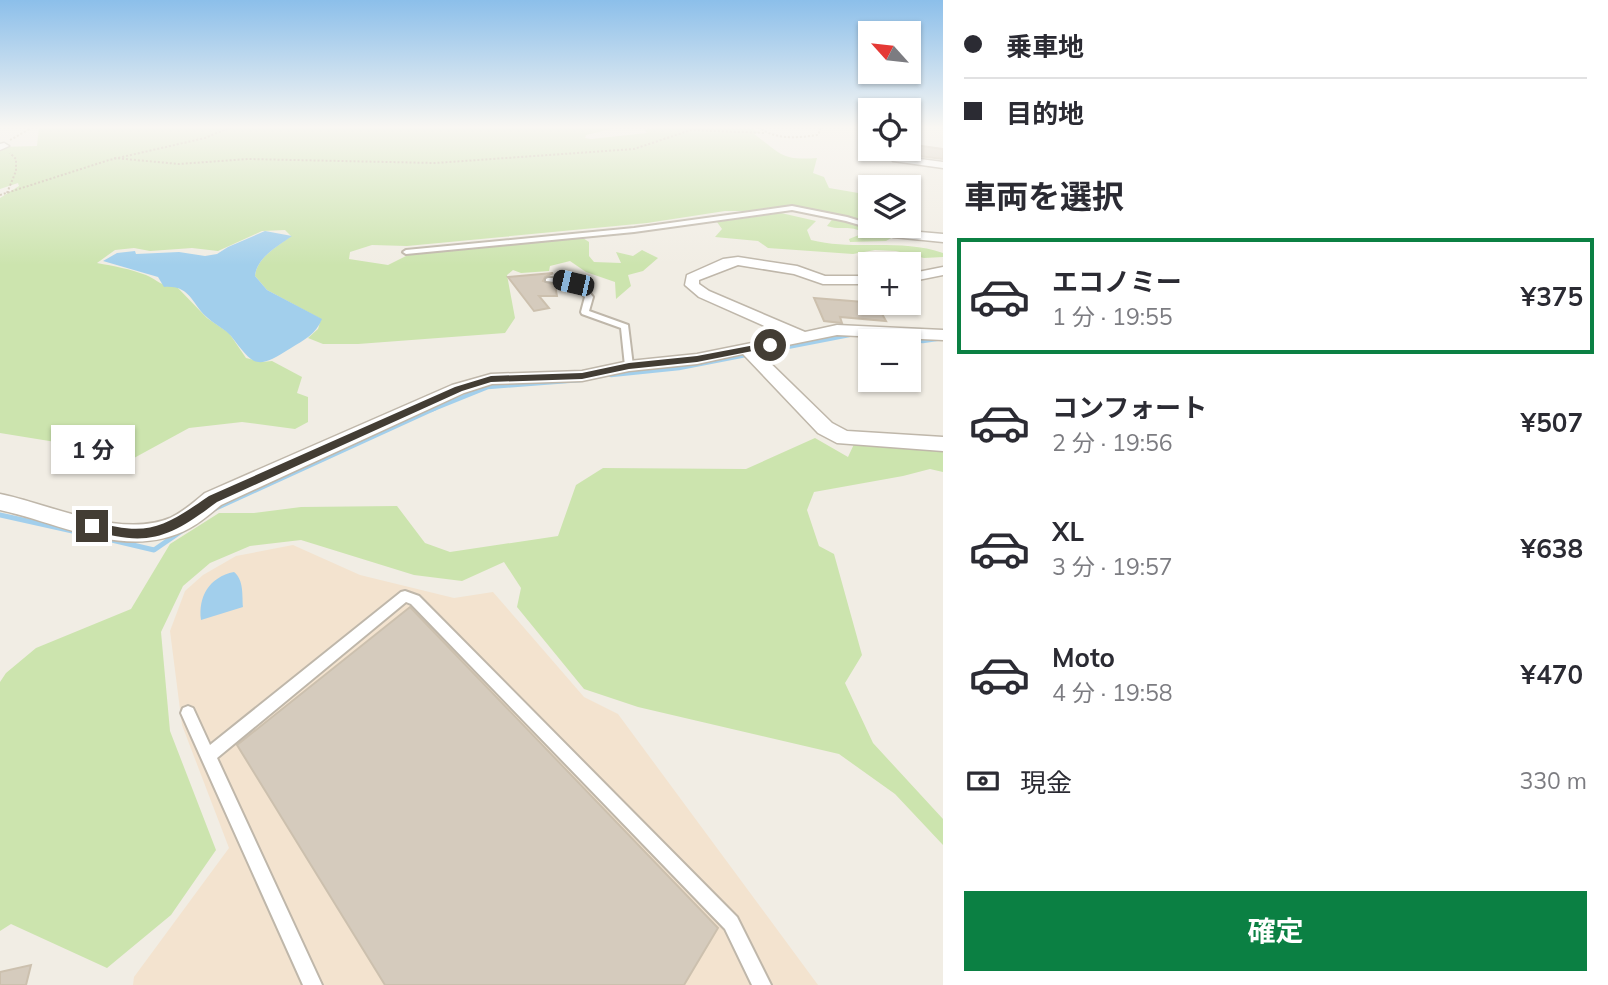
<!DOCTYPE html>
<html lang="ja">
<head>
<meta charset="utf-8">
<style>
	:root { --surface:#fff; --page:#f2f2f3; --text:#2b2b33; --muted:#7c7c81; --line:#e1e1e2; --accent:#0b8043 }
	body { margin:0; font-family:Mulish,"Noto Sans JP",sans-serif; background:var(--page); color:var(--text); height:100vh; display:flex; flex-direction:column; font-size:26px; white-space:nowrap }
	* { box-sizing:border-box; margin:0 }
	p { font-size:23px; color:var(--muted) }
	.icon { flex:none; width:38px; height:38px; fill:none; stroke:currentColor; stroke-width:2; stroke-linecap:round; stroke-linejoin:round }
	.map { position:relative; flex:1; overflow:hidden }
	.side { display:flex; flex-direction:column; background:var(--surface); width:665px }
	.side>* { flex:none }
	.guide { display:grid; align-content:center; height:154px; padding:0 21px; background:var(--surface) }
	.needle { width:46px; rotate:297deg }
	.fabs { position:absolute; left:858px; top:21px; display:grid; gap:14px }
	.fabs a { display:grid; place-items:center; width:63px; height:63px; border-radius:0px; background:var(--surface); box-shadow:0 2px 5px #0004; font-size:35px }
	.end { position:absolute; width:32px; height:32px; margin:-16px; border:9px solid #433d34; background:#fff; box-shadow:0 0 0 4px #fff }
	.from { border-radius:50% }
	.bubble { position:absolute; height:49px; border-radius:0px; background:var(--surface); box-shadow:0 2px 5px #0004; font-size:23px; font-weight:700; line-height:49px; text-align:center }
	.car { position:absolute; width:21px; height:42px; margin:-21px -10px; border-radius:9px; box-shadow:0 0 5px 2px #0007; background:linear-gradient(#222 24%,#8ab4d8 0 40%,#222 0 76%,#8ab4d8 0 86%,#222 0) }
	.guide b { display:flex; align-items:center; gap:24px; height:66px; font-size:26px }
	.guide b+b { border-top:2px solid var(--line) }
	.guide i { width:18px; height:18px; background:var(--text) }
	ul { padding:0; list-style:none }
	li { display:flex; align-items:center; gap:21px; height:116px; margin:0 14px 10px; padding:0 7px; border:4px solid transparent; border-radius:0px }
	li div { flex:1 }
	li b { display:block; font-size:26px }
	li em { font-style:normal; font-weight:700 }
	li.selected { border-color:var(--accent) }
	li>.icon { width:63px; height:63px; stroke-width:1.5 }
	h2 { padding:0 21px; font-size:32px; line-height:84px }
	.pay { display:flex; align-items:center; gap:18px; height:77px; padding:0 21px; font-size:26px }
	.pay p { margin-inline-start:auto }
	.button { display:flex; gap:14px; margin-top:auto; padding:14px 21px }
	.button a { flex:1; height:80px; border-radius:0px; background:var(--accent); color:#fff; font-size:28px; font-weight:700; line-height:80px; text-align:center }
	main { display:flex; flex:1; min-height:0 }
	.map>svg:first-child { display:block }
</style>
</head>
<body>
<main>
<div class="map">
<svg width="943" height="985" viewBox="0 0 943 985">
	<rect width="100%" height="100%" fill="#f1ede4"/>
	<!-- commercial -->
	<path fill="#f3e3cf" d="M 293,545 L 360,575 L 454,598 L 493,592 L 584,697 L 618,714 L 818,985 L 133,985 L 134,977 L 229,848 L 182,725 L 170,631 L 185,591 L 203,575 L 236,556 Z"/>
	<!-- green -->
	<g fill="#cce4ae">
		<path d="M 39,127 L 619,127 L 586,135 L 585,138 L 591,139 L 647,133 L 644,130 L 657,128 L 752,129 L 760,132 L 754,134 C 780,153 781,161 817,158 L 813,173 L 824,177 L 829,188 L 870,195 L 870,224 L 791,205 L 757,211 L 725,211 L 647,223 L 407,246 L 372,245 L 350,252 L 349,259 L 388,265 L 408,255 L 580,236 L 589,242 L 589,256 L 594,262 L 621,263 L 616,252 L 633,256 L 642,250 L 658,258 L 643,271 L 628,275 L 631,286 L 616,299 L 615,282 L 586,272 L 570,261 L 550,266 L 549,271 L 521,273 L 513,270 L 507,275 L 515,318 L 505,333 L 358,344 L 323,344 L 308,338 L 318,329 L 321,319 L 267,290 L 255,276 C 257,257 277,247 291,236 L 285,230 L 262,231 L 218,251 L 192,248 L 150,251 L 134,248 L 115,250 L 97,263 C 114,266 130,269 146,275 C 159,281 162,287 176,286 L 207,318 L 229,333 L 246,358 L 262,362 L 272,361 L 302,377 L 297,393 L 308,397 L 308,422 L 295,429 L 242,422 L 189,428 L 123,464 L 74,445 L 0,433 L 0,198 L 19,186 L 18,183 L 0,189 L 0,147 L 37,146 Z"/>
		<path d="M 781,213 L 816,221 L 807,230 L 811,240 C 855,251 900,238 943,253 L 943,257 L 924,258 L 896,251 L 875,250 L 853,254 L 768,248 L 758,241 L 715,237 L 722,229 L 717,222 Z"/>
		<path d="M 834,217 L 892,234 L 893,237 L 886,241 L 850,242 L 849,239 L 864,233 C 849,224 842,231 827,226 Z"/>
		<path d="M 815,438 L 848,457 L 855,442 L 943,452 L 943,472 L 930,469 L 903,476 L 814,492 L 807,510 L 819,546 L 834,554 L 862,655 L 845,683 L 873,743 L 943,819 L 943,845 L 895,794 L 839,754 L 638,707 L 584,689 L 517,607 L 521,588 L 504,562 L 462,581 L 414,575 L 301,540 L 250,546 L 210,563 L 183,586 L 161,632 L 170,731 L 216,850 L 171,915 L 107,968 L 11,924 L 0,931 L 0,682 L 6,673 L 36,648 L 131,609 L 170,544 L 219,513 L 254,513 L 301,507 L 397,506 L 425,543 L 450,552 L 558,536 L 576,485 L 603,468 L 746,469 Z"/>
	</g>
	<!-- water -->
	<g fill="#a2cfec">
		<path d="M 265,231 L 292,236 C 277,247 257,257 255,276 L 267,290 L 322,319 C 316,334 304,340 291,348 C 256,370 255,367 231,336 C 225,329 216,325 209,319 C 191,305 192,285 164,287 L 158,277 L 103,261 L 117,253 L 135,251 L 136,254 L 179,252 L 205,256 L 217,254 L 228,247 Z"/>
		<path d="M 234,572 C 244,580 242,595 243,607 L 201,620 C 198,597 209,577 234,572 Z"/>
	</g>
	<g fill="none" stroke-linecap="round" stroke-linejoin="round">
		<!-- stream-far1 -->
		<g stroke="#a2cfec" stroke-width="4.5">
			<path d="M 887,337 L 923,341 L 943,338"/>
			<path d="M 611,375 L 679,368 L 849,335"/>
			<path d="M 431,410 L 488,387 L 580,380"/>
		</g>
		<!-- stream -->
		<g stroke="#a2cfec" stroke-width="5">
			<path d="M 214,509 L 435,408"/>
			<path d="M 0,515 L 86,534"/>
			<path d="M 99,537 L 154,550 L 186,528"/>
		</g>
	</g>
	<!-- building -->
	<g fill="#d5cbbd" stroke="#ccc0ae" stroke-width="2">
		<path d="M 908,144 L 943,149 L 943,159 L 910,155 Z"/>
		<path d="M 553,273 L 545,277 L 543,281 L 555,285 L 557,296 L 539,296 L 549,308 L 534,311 L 508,277 Z"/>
		<path d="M 814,298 L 876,303 L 886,321 L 840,317 L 842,323 L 824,321 Z"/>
		<path d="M 410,607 L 718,928 L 684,985 L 385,985 L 237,745 Z"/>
		<path d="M 31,965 L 26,985 L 0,985 L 0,972 Z"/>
	</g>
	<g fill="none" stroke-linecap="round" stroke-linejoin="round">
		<!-- lane casing -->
		<g stroke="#bfb7aa" stroke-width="4">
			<g id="lane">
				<path d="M 792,206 L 847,217 L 870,224 L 870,226 L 876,226 L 900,234 L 897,236 L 846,221 L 792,210 L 634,232 L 406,254 L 403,252 L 406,250 L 634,228 Z"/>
				<path d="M 548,278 C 566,278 582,281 593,297 L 589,311 L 628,325 L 633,366 L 632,368 L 626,368 L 625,366 L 621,328 L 582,314 L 581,312 L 585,297 C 575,283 562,283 546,281 L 546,279 Z"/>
				<path d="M 405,591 L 419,596 L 737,917 L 771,985 L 752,985 L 725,929 L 411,604 L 406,602 L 217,758 L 322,985 L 303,985 L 181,713 L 183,708 L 188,706 L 193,708 L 210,745 L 401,592 Z"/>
			</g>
		</g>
		<!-- street casing -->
		<g stroke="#bfb7aa" stroke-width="3">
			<g id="street">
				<path d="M 0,144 L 4,143 L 9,146 L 0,150 Z"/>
				<path d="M 897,156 L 943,162 L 943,168 L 893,161 L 892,159 Z"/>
				<path d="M 897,230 L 943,234 L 943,242 L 893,237 L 893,231 Z"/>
				<path d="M 738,257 L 797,266 L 825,276 L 870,276 L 870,284 L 823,284 L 794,274 L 738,265 L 699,280 L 699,284 L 709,291 L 805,332 L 837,325 L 943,330 L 943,340 L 837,335 L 758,351 L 832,423 L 847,431 L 943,437 L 943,451 L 837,443 L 818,433 L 743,354 L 697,364 L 629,371 L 582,381 L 492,384 L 464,393 L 221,505 C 211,513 201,522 190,528 C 129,562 61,523 0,510 L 0,494 C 50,504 120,539 170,518 C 183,512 194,502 205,493 L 452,385 L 491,374 L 582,371 L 629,361 L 697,354 L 787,336 L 699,297 L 685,285 L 687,275 L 723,259 Z"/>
				<path d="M 943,267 L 943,275 L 908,282 L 908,274 Z"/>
			</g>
		</g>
		<!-- path -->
		<g stroke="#bdb099" stroke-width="2" stroke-dasharray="2 2" stroke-linecap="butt">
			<path d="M 758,127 C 776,140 797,138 818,135 L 821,127"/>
			<path d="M 10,140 L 33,127"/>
			<path d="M 114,158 L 179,164 L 248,159 L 435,163 L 634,149 L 691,130 L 764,133"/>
			<path d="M 7,193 L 16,171 L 16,159 L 10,153"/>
			<path d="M 0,195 L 109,160 L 205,138 L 231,127"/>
		</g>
		<!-- lane -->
		<use href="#lane" fill="#fff" fill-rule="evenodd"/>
		<!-- street -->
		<use href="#street" fill="#fff" fill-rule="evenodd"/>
	</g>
	<!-- sky -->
	<linearGradient id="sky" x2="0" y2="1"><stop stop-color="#8cbfea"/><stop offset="0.48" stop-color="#f9f7f3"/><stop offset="1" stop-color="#f9f7f3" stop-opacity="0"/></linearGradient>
	<rect width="943" height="265" fill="url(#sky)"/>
	<!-- route -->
	<path fill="#433d34" d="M 770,342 L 775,345 L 773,347 L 697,362 L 629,369 L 582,379 L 491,382 L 462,391 L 217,502 C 169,538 148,548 88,529 L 86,526 L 92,521 C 148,537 163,528 209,496 L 455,387 L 491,376 L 582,373 L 629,363 L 697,356 Z"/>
</svg>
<div class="fabs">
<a><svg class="needle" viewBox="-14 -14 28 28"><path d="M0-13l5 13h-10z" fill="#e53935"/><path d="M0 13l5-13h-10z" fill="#7c7c81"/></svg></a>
<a><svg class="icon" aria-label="locate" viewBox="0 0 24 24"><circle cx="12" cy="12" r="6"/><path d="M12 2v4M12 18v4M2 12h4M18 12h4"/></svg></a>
<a><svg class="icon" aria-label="layers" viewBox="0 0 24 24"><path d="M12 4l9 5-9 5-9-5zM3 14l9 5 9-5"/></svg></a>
<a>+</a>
<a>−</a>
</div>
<i class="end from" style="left:770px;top:345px"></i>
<i class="end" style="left:92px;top:526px"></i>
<div class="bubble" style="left:51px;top:425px;width:84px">1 分</div>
<i class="car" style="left:573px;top:283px;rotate:283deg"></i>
</div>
<section class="side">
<div class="guide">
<b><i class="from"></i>乗車地</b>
<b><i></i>目的地</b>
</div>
<h2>車両を選択</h2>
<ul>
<li class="selected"><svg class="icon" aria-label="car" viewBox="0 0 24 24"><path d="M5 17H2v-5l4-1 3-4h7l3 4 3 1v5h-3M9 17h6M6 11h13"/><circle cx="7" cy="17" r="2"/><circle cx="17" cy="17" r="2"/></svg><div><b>エコノミー</b><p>1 分 · 19:55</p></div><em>¥375</em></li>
<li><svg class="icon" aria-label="car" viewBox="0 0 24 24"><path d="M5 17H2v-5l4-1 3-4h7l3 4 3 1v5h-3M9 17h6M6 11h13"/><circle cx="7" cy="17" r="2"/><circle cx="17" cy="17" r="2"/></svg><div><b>コンフォート</b><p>2 分 · 19:56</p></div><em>¥507</em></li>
<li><svg class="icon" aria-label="car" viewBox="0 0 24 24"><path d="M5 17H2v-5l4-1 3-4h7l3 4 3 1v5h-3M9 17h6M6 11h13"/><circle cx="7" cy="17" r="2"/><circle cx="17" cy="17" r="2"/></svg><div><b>XL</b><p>3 分 · 19:57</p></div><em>¥638</em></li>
<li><svg class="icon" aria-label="car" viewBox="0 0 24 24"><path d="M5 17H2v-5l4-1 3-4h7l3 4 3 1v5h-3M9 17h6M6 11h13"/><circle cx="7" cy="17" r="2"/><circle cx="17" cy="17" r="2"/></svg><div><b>Moto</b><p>4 分 · 19:58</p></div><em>¥470</em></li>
</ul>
<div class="pay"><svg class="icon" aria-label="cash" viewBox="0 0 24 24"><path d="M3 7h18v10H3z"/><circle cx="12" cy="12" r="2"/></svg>現金<p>330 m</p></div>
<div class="button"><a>確定</a></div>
</section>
</main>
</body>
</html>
